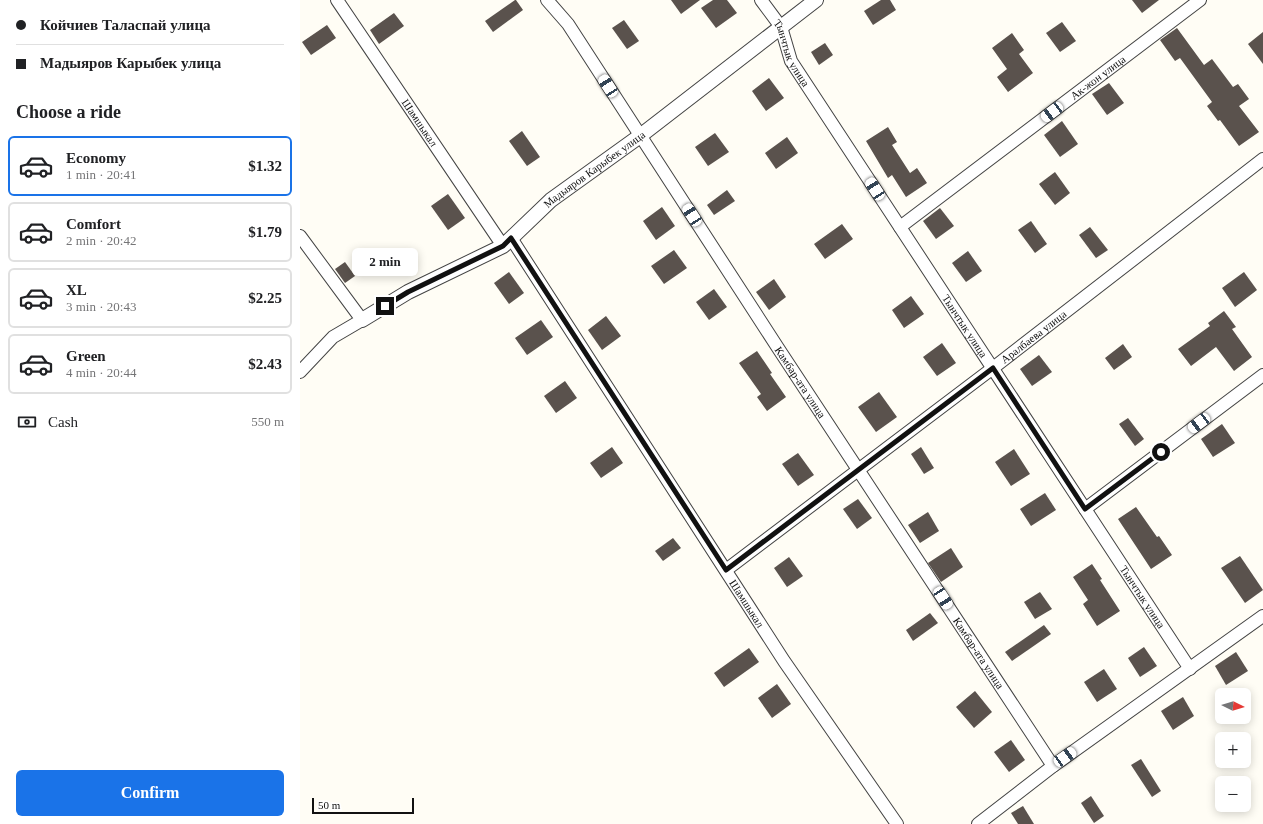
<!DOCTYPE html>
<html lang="en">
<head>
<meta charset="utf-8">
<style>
	:root { --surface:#fff; --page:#f6f6f6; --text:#202124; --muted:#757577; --line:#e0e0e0; --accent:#1a73e8 }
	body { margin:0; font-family:Georgia,serif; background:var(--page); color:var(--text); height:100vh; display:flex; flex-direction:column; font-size:15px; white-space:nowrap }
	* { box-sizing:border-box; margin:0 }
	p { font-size:13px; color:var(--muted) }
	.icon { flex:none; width:22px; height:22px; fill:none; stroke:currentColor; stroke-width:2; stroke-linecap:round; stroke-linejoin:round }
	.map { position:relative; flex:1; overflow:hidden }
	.sheet { display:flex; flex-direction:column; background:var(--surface); width:300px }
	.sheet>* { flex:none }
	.hud { display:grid; align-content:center; height:88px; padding:0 16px; background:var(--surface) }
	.needle { width:26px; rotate:95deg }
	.tools { position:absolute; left:915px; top:688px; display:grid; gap:8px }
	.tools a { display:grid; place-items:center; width:36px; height:36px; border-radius:6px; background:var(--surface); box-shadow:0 2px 10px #0003; font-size:20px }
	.scale { position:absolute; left:12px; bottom:10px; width:102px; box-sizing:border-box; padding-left:4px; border:2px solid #111; border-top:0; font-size:11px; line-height:14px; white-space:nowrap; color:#111; -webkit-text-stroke:3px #fff; paint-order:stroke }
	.end { position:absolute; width:18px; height:18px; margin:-9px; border:5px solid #111; background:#fff; box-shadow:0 0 0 2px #fff }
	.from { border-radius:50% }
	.bubble { position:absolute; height:28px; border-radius:6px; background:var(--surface); box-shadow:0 2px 10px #0003; font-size:13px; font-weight:600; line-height:28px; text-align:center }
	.car { position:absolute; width:12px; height:24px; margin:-12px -6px; border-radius:5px; box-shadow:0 0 3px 1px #0007; background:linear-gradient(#fff 24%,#345 0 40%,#fff 0 76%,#345 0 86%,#fff 0) }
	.hud b { display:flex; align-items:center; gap:14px; height:38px; font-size:15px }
	.hud b+b { border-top:1px solid var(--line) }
	.hud i { width:10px; height:10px; background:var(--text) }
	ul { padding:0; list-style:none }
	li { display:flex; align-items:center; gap:12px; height:60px; margin:0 8px 6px; padding:0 8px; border:2px solid var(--line); border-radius:6px }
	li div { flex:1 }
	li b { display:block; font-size:15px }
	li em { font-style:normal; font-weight:600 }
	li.active { border-color:var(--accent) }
	li>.icon { width:36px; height:36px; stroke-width:1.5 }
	h2 { padding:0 16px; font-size:18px; line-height:48px }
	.pay { display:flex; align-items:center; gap:10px; height:44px; padding:0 16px; font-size:15px }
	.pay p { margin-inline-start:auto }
	.action { display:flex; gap:8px; margin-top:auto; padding:8px 16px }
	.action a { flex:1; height:46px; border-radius:6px; background:var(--accent); color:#fff; font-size:16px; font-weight:600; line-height:46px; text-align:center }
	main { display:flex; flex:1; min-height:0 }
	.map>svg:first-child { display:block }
</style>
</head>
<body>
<main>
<section class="sheet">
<div class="hud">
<b><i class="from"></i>Койчиев Таласпай улица</b>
<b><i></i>Мадыяров Карыбек улица</b>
</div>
<h2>Choose a ride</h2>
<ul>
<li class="active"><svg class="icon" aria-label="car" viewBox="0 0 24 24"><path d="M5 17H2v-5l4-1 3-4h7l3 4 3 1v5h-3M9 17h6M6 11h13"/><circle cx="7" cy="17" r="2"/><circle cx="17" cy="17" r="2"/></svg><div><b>Economy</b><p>1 min · 20:41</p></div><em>$1.32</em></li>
<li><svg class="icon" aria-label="car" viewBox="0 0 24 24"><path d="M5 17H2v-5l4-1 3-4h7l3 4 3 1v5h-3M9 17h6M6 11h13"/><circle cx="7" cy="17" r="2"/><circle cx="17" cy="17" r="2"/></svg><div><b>Comfort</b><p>2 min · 20:42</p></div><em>$1.79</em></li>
<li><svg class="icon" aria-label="car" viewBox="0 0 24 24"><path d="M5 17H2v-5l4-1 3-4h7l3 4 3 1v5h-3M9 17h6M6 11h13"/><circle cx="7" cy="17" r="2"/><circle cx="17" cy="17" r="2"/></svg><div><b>XL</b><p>3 min · 20:43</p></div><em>$2.25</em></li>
<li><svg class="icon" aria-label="car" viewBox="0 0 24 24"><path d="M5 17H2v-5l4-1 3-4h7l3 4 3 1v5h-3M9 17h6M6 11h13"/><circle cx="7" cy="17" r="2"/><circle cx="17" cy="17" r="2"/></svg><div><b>Green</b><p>4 min · 20:44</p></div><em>$2.43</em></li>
</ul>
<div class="pay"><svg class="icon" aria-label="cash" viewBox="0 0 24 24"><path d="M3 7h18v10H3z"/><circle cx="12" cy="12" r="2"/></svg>Cash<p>550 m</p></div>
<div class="action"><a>Confirm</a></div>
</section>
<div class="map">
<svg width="963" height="824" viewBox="0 0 963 824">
	<rect width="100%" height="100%" fill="#fffdf5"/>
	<!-- building -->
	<g fill="#5a524d">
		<path d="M 215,0 L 216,0 L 223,10 L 193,32 L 185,21 Z"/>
		<path d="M 371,0 L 400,0 L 381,14 Z"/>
		<path d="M 413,0 L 427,0 L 437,13 L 416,28 L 401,8 Z"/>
		<path d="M 581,0 L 590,0 L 596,10 L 573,25 L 564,11 Z"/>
		<path d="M 832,0 L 859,0 L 842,13 Z"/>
		<path d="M 94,13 L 104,26 L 79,44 L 70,30 Z"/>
		<path d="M 324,20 L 339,41 L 327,49 L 312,28 Z"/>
		<path d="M 762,22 L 776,41 L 760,52 L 746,33 Z"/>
		<path d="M 27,25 L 36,38 L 11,55 L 2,42 Z"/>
		<path d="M 877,28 L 904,65 L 912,59 L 933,87 L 938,84 L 949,99 L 939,106 L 959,132 L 939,146 L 920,120 L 918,121 L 907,106 L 912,102 L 880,58 L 875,61 L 860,40 Z"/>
		<path d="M 963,32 L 963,64 L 948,44 Z"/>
		<path d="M 712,33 L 724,50 L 719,54 L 733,73 L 708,92 L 697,77 L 707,69 L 692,48 Z"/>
		<path d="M 525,43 L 533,55 L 519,65 L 511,52 Z"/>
		<path d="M 469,78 L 484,98 L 466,111 L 452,91 Z"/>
		<path d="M 809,83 L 824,103 L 807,115 L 792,94 Z"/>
		<path d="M 762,121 L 778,144 L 760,157 L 744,135 Z"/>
		<path d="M 588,127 L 597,142 L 592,145 L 610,173 L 617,168 L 627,183 L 606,197 L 592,175 L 588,178 L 566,141 Z"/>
		<path d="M 222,131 L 240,157 L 227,166 L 209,141 Z"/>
		<path d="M 415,133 L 429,152 L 408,166 L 395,147 Z"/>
		<path d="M 487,137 L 498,153 L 476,169 L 465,153 Z"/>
		<path d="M 755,172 L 770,193 L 755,205 L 739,184 Z"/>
		<path d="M 427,190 L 435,201 L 414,215 L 407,205 Z"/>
		<path d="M 148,194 L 165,218 L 148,230 L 131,206 Z"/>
		<path d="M 362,207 L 375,226 L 356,240 L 343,221 Z"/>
		<path d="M 640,208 L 654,226 L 636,239 L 623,221 Z"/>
		<path d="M 731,221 L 747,244 L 735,253 L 718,230 Z"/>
		<path d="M 542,224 L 553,239 L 525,259 L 514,244 Z"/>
		<path d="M 790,227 L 808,250 L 796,258 L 779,235 Z"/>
		<path d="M 374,250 L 387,268 L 364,284 L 351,266 Z"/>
		<path d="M 668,251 L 682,271 L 666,282 L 652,263 Z"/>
		<path d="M 45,262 L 55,276 L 45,283 L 35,269 Z"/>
		<path d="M 209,272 L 224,293 L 209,304 L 194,283 Z"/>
		<path d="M 944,272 L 957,290 L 935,307 L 922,288 Z"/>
		<path d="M 474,279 L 486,297 L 469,310 L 456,292 Z"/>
		<path d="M 414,289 L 427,307 L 409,320 L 396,302 Z"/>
		<path d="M 611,296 L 624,314 L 604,328 L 592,310 Z"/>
		<path d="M 924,311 L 936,327 L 932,329 L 952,357 L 934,371 L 916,347 L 891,366 L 878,349 L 910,326 L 908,323 Z"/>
		<path d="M 306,316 L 321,336 L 302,350 L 288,330 Z"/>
		<path d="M 241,320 L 253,337 L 227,355 L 215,338 Z"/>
		<path d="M 642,343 L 656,363 L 637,376 L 623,357 Z"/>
		<path d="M 823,344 L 832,357 L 814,370 L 805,358 Z"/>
		<path d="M 457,351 L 472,373 L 470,374 L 486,397 L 467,411 L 457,397 L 461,394 L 439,363 Z"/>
		<path d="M 739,355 L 752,372 L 732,386 L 720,369 Z"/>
		<path d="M 265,381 L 277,398 L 256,413 L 244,396 Z"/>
		<path d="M 579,392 L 597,417 L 576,432 L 558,407 Z"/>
		<path d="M 828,418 L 844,439 L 835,446 L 819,424 Z"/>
		<path d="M 922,424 L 935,443 L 913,457 L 901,439 Z"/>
		<path d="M 312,447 L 323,463 L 301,478 L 290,463 Z"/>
		<path d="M 621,447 L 634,468 L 624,474 L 611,454 Z"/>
		<path d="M 714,449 L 730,474 L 711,486 L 695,462 Z"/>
		<path d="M 498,453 L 514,475 L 498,486 L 482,464 Z"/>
		<path d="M 745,493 L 756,510 L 731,526 L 720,509 Z"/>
		<path d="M 558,499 L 572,518 L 557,529 L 543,509 Z"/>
		<path d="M 836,507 L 857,537 L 859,536 L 872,555 L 851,569 L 818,519 Z"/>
		<path d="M 628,512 L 639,531 L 620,543 L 608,525 Z"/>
		<path d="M 373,538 L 381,548 L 363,561 L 355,551 Z"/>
		<path d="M 651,548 L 663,567 L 641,582 L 628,563 Z"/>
		<path d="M 940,556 L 963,590 L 945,603 L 921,568 Z"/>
		<path d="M 489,557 L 503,576 L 487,587 L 474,568 Z"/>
		<path d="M 792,564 L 802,579 L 800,580 L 820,611 L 797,626 L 783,604 L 788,600 L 773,577 Z"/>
		<path d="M 740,592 L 752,609 L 735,619 L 724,602 Z"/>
		<path d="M 630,613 L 638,623 L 613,641 L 606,630 Z"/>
		<path d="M 744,625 L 751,634 L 712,661 L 705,652 Z"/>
		<path d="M 844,647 L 857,666 L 840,677 L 828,658 Z"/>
		<path d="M 449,648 L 459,662 L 424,687 L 414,673 Z"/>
		<path d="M 936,652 L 948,671 L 926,685 L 915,666 Z"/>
		<path d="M 804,669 L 817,689 L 797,702 L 784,682 Z"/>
		<path d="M 477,684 L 491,704 L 472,718 L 458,698 Z"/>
		<path d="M 675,691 L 692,712 L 674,728 L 656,707 Z"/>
		<path d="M 883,697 L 894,716 L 873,730 L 861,711 Z"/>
		<path d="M 711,740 L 725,760 L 709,772 L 694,752 Z"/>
		<path d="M 841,759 L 861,791 L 852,797 L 831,765 Z"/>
		<path d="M 791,796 L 804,816 L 794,823 L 781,803 Z"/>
		<path d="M 723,806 L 734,824 L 718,824 L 711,813 Z"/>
	</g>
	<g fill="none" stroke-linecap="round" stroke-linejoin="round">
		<!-- minor casing -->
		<g stroke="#444" stroke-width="14">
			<g id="minor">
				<path id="s1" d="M 37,0 L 203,246"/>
				<path id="s2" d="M 247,0 L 268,24 L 478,348 L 753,766"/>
				<path id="s3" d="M 461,0 L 481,27 L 491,61 L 890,669"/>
				<path id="s4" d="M 600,227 L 900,0"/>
				<path d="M 0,236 L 62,320 L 33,337 L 0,372"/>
				<path id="s5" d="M 211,238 L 484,661 L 597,824"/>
				<path d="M 785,509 L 963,375"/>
				<path id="s6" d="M 426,570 L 693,368 L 963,159"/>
				<path d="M 678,824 L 753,766 L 963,616"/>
			</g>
		</g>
		<!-- tertiary casing -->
		<g stroke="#444" stroke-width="16">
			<g id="tertiary">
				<path id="s7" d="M 62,320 L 108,292 L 203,246 L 251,200 L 340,136 L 516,0"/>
			</g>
		</g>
		<!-- minor -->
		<use href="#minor" stroke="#fff" stroke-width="12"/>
		<!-- tertiary -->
		<use href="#tertiary" stroke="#fff" stroke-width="14"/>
	</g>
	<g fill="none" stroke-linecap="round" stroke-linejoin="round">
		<!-- route -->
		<path stroke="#111" stroke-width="5" d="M 85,306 L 108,292 L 203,246 L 211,238 L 426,570 L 693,368 L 785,509 L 861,452"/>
	</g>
	<g text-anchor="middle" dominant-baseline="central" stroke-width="4" stroke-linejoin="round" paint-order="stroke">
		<!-- street labels -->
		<g font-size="11" fill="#111" stroke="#fff">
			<text stroke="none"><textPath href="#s3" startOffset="62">Тынчтык улица</textPath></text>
			<text stroke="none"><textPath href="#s4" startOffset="248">Ак-жон улица</textPath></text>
			<text stroke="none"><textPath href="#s1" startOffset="148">Шамшыкал</textPath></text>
			<text stroke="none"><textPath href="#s7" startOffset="279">Мадыяров Карыбек улица</textPath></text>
			<text stroke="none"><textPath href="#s3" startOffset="386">Тынчтык улица</textPath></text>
			<text stroke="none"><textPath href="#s6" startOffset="386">Аралбаева улица</textPath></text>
			<text stroke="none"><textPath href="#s2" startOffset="459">Камбар-ата улица</textPath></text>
			<text stroke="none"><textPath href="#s3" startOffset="710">Тынчтык улица</textPath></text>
			<text stroke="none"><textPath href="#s5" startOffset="435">Шамшыкал</textPath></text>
			<text stroke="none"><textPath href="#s2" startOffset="783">Камбар-ата улица</textPath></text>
		</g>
	</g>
</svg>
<div class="tools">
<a><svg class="needle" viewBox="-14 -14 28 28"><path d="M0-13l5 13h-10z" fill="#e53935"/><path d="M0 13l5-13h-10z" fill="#757577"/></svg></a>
<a>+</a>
<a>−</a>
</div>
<div class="scale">50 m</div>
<i class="end from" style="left:861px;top:452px"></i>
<i class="end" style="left:85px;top:306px"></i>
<div class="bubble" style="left:52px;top:248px;width:66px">2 min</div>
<i class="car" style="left:308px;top:86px;rotate:327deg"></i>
<i class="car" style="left:752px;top:112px;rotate:233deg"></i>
<i class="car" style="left:575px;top:189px;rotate:327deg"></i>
<i class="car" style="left:392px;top:215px;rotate:327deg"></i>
<i class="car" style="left:899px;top:423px;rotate:233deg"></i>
<i class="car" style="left:643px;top:598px;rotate:147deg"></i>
<i class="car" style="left:765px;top:757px;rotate:55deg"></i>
</div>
</main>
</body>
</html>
